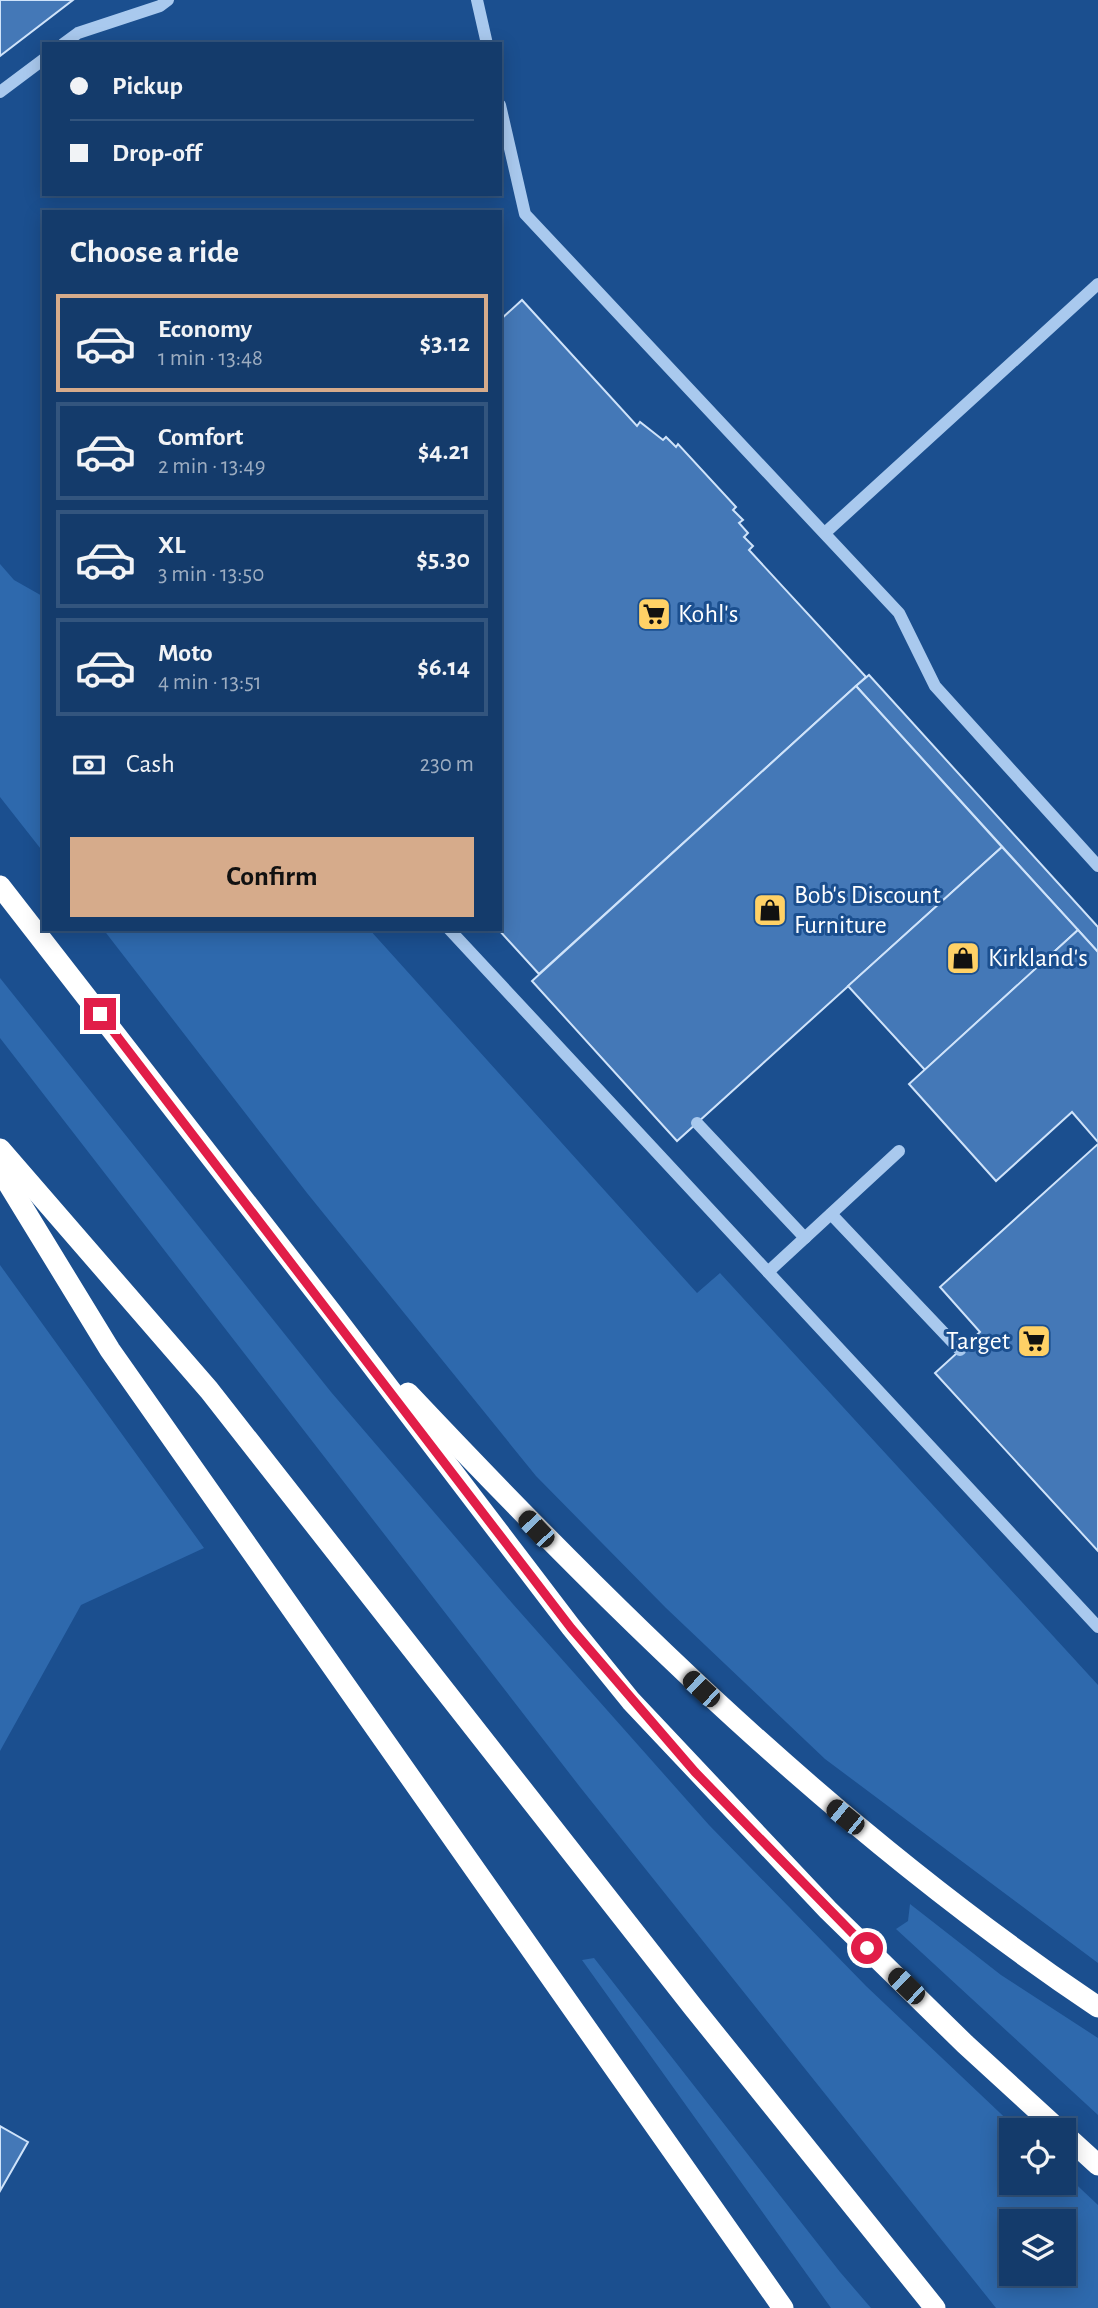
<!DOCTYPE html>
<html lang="en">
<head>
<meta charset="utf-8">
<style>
	:root { --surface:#143b6b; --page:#214673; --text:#f1f3f6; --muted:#9dadc1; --line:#33557e; --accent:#d6ab8b }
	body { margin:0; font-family:"Alegreya Sans",sans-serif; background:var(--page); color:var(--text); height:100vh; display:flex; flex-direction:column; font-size:26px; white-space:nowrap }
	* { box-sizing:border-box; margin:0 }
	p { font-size:23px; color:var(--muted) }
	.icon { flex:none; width:38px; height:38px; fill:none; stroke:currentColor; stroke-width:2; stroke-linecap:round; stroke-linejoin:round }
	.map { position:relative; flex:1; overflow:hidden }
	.details { position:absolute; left:42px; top:210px; width:460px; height:721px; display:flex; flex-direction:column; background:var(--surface); border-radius:0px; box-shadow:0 4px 18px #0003,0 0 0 2px var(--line) }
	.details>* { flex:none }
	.top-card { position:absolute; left:42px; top:42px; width:460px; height:154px; border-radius:0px; box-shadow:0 4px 18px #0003,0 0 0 2px var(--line); display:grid; align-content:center; height:154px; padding:0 28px; background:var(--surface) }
	.fabs { position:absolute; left:999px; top:2118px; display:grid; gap:14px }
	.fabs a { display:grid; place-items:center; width:77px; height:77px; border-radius:0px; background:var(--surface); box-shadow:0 4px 18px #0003,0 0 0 2px var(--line); font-size:35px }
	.end { position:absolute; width:32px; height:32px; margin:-16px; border:9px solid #e11d48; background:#fff; box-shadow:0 0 0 4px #fff }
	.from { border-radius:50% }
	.car { position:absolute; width:21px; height:42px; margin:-21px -10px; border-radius:9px; box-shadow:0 0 5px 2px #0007; background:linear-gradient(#222 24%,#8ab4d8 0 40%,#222 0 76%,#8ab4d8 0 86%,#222 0) }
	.top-card b { display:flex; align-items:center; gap:24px; height:66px; font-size:26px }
	.top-card b+b { border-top:2px solid var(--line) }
	.top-card i { width:18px; height:18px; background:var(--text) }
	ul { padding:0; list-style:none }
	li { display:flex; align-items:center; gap:21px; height:98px; margin:0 14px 10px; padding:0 14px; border:4px solid var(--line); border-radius:0px }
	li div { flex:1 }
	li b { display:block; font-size:26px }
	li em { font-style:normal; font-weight:700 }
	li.selected { border-color:var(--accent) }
	li>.icon { width:63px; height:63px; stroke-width:1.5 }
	h2 { padding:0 28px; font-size:32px; line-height:84px }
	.pay { display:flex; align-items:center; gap:18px; height:77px; padding:0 28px; font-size:26px }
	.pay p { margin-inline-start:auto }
	.cta { display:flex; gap:14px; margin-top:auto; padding:14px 28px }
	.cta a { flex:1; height:80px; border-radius:0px; background:var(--accent); color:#111; font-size:28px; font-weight:700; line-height:80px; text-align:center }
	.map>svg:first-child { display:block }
</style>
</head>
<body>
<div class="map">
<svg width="1098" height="2308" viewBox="0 0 1098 2308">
	<rect width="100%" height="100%" fill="#1b4f8f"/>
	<!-- green -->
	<g fill="#2e69ad" fill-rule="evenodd">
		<path d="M 0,564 L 14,580 L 44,597 L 44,853 L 0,797 Z"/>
		<path d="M 103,929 L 369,929 L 697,1293 L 720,1273 L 1098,1685 L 1098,1963 L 825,1759 L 666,1608 L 536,1476 L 307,1193 Z"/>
		<path d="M 0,978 L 331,1392 L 512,1603 L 709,1825 L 866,1986 L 1018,2130 L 1012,2130 L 1012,2182 L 1064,2182 L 1064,2173 L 1098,2205 L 1098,2308 L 996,2308 L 580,1787 L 0,1038 ZM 1012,2221 L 1064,2221 L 1064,2273 L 1012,2273 Z"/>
		<path d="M 0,1265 L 204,1548 L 81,1605 L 0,1751 Z"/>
		<path d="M 910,1904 L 1001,1975 L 1098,2038 L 1098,2115 L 896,1929 L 908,1921 Z"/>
		<path d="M 594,1958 L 840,2272 L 871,2308 L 831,2308 L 582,1960 Z"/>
	</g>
	<!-- building -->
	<g fill="#4478b7" stroke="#cfe3fa" stroke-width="2">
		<path d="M 0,0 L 73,0 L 0,56 Z"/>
		<path d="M 522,300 L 637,426 L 640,422 L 663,440 L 666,437 L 676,447 L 678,444 L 736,507 L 733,510 L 743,520 L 739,523 L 748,533 L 744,537 L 753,546 L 749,550 L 866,677 L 539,974 L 498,929 L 500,929 L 500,320 Z"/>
		<path d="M 869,675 L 1098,927 L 1098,952 L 856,686 Z"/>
		<path d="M 856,686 L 1002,847 L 677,1141 L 532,981 Z"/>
		<path d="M 1002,847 L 1078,930 L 925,1070 L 848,986 Z"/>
		<path d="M 1078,930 L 1098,952 L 1098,1142 L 1072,1112 L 996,1181 L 909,1084 Z"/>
		<path d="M 1098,1144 L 1098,1551 L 935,1373 L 980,1332 L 940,1287 Z"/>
		<path d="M 0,2126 L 28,2142 L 0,2191 Z"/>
	</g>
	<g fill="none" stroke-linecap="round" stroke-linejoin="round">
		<!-- minor -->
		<g stroke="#a9c9ee" stroke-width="12">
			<path d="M 477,0 L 487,44"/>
			<path d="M 63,44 L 78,33 L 160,6 L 168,0"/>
			<path d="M 0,92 L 44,59"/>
			<path d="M 500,105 L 525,214 L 899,613 L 935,686 L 1098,866"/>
			<path d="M 826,532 L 1098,284"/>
			<path d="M 449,929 L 1098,1627"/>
			<path d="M 697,1123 L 805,1238"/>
			<path d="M 831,1214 L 960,1350"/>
			<path d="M 768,1272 L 899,1151"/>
		</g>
		<!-- highway -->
		<g stroke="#fff" stroke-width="21">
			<path d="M 0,886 L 332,1313 L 571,1627 L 631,1701 L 828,1910 L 965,2044 L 1059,2130"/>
			<path d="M 0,1149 L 209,1390 L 693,2007 L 935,2308"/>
			<path d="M 0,1170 L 110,1350 L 783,2308"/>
			<path d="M 408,1393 C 620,1618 840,1834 1098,2007"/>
			<path d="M 1064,2134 L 1098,2165"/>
		</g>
	</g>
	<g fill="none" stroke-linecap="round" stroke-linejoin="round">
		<!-- route -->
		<path stroke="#e11d48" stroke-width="9" d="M 100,1014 L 571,1628 L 695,1772 L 867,1948"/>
	</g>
	<!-- icons -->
	<defs>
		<g id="supermarket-square" transform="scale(1.75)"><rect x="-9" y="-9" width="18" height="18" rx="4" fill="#ffd166" stroke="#1b4f8f"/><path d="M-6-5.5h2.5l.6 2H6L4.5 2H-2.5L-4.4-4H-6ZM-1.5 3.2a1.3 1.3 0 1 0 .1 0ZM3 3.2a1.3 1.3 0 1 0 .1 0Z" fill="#111"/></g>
		<g id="shop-square" transform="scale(1.75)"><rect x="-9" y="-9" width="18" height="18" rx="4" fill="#ffd166" stroke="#1b4f8f"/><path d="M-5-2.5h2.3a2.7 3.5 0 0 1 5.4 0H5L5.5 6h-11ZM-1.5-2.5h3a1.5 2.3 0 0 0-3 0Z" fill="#111"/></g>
	</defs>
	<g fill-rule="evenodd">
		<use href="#supermarket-square" x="654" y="614"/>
		<use href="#shop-square" x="770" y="910"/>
		<use href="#shop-square" x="963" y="958"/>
		<use href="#supermarket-square" x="1034" y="1341"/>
	</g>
	<g text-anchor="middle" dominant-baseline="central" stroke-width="6" stroke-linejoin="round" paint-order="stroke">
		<!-- poi labels -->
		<g font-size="26" fill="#fff" stroke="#1b4f8f" text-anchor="start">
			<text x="678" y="614">Kohl's</text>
			<text x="794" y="895">Bob's Discount<tspan x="794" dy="30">Furniture</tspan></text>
			<text x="988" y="958">Kirkland's</text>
			<text x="1010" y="1341" text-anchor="end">Target</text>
		</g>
	</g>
</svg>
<div class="fabs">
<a><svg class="icon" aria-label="locate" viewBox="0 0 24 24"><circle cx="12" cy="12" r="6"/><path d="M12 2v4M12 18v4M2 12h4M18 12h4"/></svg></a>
<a><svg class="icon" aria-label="layers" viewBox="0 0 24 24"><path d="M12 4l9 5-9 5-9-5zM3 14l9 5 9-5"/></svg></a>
</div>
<i class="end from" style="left:867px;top:1948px"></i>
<i class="end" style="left:100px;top:1014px"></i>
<i class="car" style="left:536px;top:1529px;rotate:317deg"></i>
<i class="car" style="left:701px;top:1689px;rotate:313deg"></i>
<i class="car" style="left:845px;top:1817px;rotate:309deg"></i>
<i class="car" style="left:906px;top:1986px;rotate:314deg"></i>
<div class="top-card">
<b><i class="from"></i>Pickup</b>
<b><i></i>Drop-off</b>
</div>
<section class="details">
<h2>Choose a ride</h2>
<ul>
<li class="selected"><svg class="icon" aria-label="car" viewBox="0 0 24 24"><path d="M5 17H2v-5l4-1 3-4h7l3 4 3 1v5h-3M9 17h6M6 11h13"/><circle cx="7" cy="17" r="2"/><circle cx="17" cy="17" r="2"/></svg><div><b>Economy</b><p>1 min · 13:48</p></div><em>$3.12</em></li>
<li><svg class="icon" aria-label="car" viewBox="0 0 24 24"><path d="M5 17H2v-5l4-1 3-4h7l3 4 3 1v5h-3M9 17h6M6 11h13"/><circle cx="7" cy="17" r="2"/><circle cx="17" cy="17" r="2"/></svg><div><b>Comfort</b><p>2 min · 13:49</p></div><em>$4.21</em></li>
<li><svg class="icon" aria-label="car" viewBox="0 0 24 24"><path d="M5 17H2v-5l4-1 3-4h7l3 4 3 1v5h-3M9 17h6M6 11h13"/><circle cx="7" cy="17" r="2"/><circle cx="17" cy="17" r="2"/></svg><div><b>XL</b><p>3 min · 13:50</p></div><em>$5.30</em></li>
<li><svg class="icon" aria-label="car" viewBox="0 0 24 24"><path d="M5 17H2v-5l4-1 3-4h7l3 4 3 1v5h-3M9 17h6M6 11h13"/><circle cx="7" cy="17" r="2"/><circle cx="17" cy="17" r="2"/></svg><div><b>Moto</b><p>4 min · 13:51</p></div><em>$6.14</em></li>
</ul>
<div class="pay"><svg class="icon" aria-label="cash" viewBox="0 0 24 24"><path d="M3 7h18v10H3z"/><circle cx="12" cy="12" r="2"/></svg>Cash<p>230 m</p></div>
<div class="cta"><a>Confirm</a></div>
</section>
</div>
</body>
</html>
